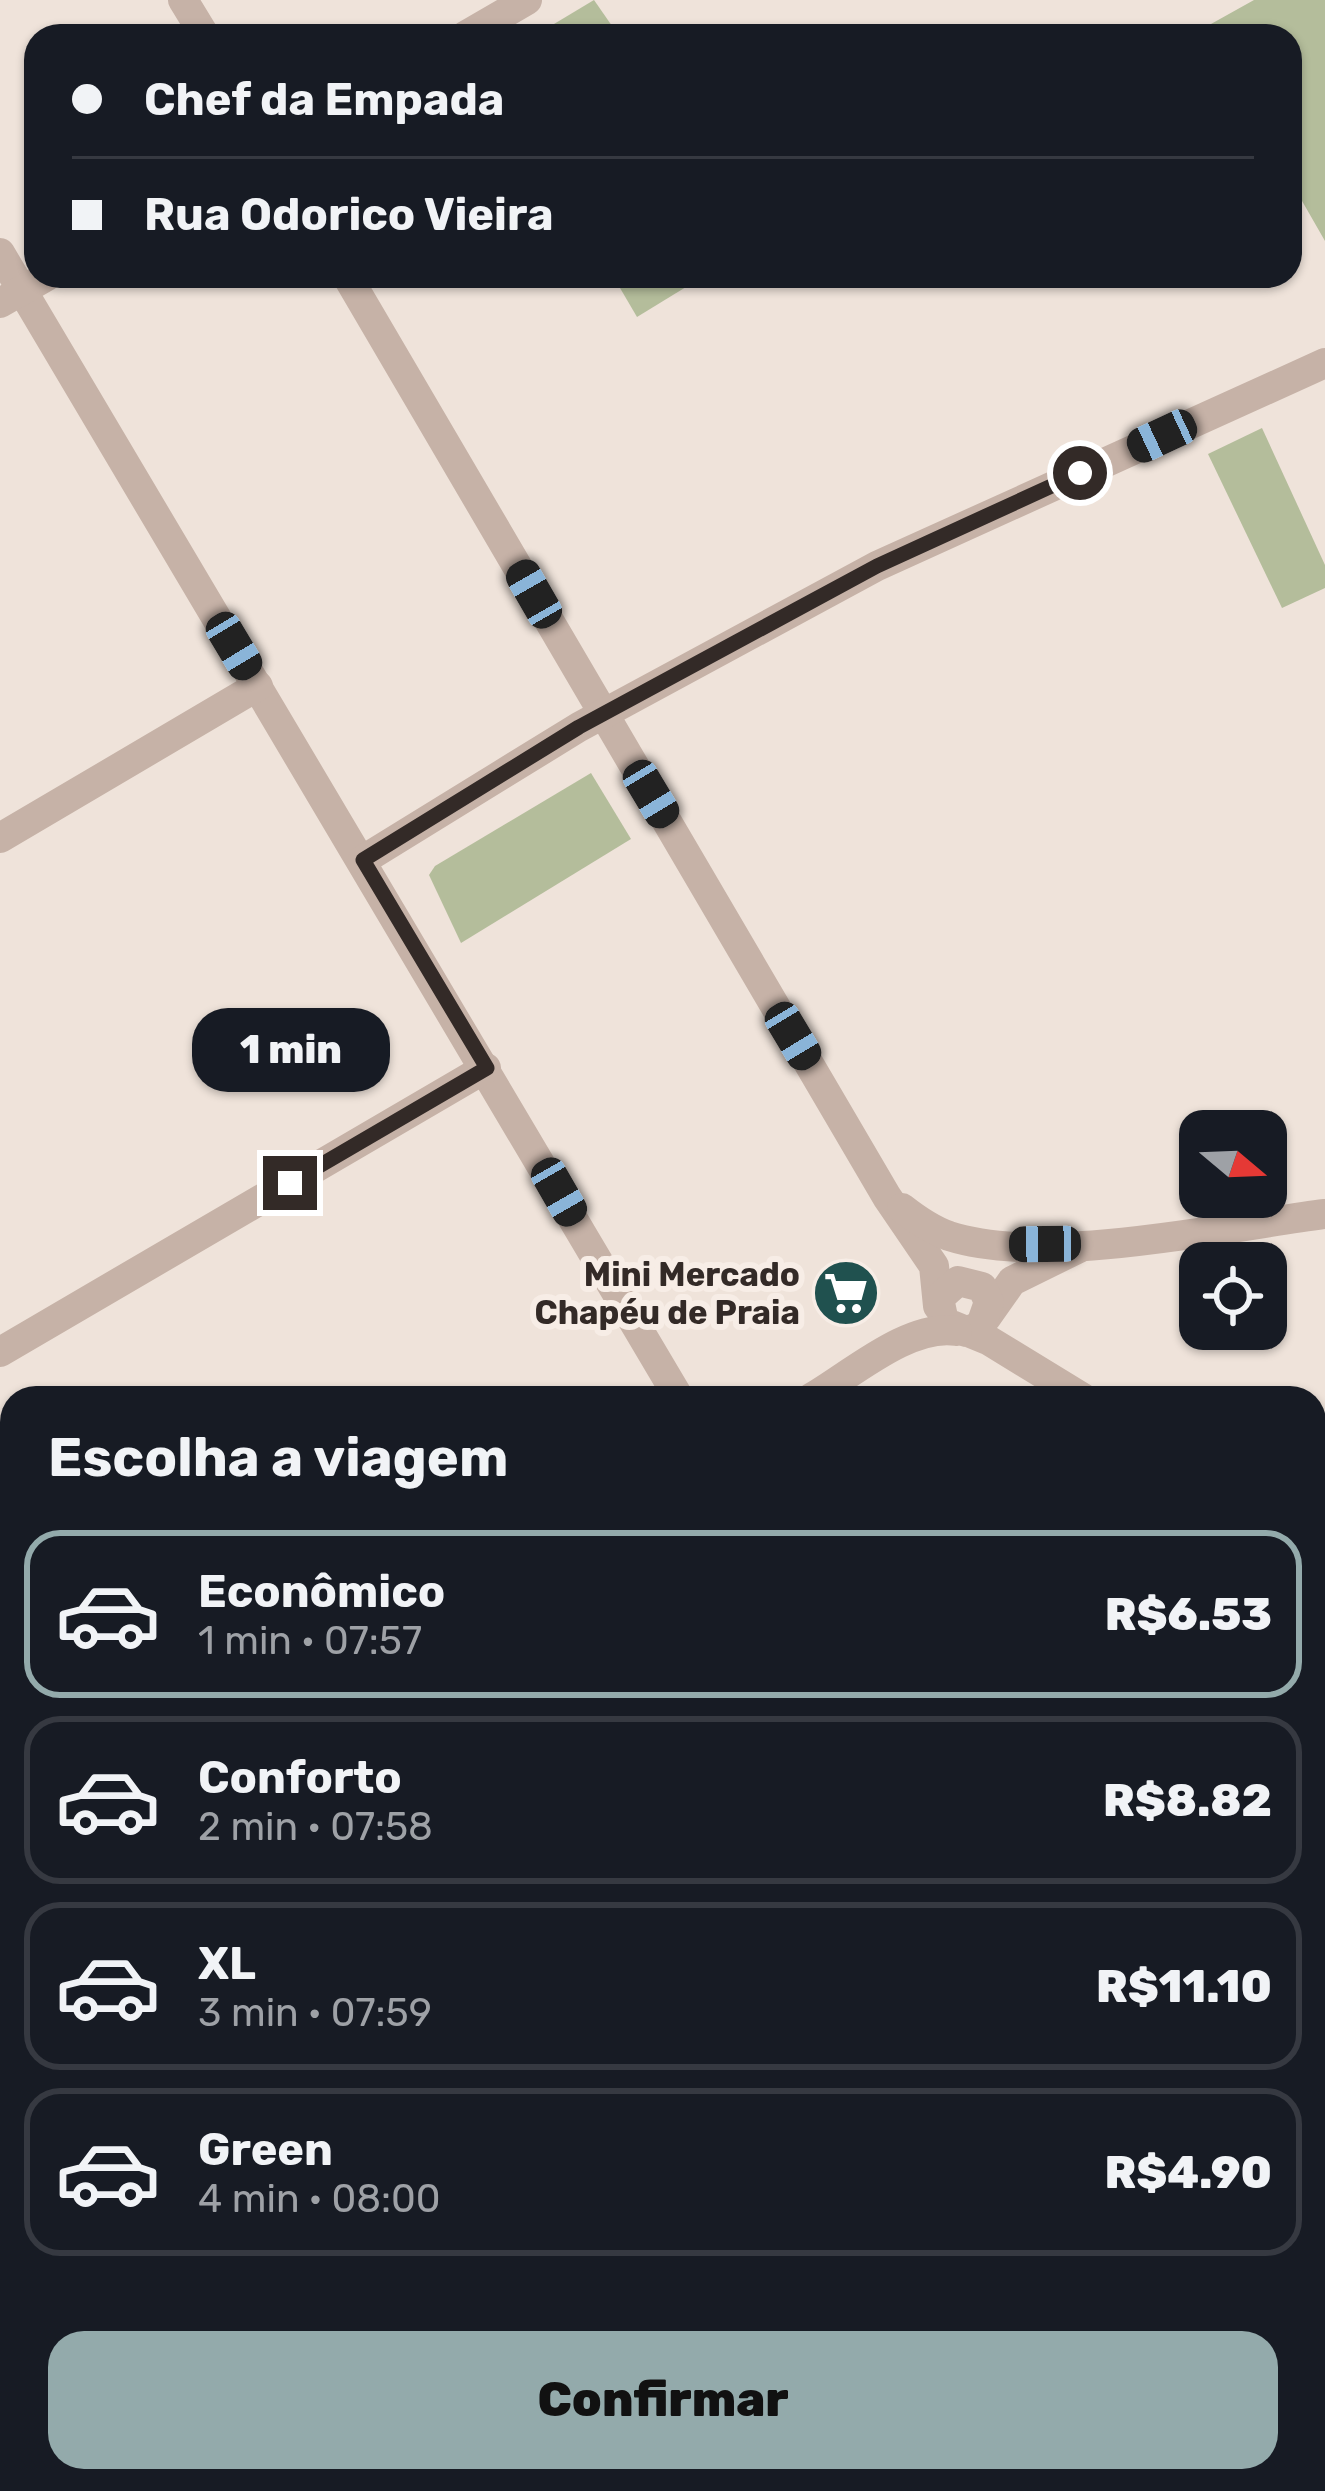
<!DOCTYPE html>
<html lang="pt">
<head>
<meta charset="utf-8">
<style>
	:root { --surface:#171b24; --page:#242831; --text:#f1f3f6; --muted:#9ea1a6; --line:#363941; --accent:#93aaab }
	body { margin:0; font-family:Rubik,sans-serif; background:var(--page); color:var(--text); height:100vh; display:flex; flex-direction:column; font-size:45px; white-space:nowrap }
	* { box-sizing:border-box; margin:0 }
	p { font-size:39px; color:var(--muted) }
	.icon { flex:none; width:66px; height:66px; fill:none; stroke:currentColor; stroke-width:2; stroke-linecap:round; stroke-linejoin:round }
	.map { position:relative; flex:1; overflow:hidden }
	.details { position:absolute; left:0px; top:1386px; width:1326px; height:1107px; display:flex; flex-direction:column; background:var(--surface); border-radius:36px 36px 0 0; box-shadow:0 3px 9px #0004 }
	.details>* { flex:none }
	.hud { position:absolute; left:24px; top:24px; width:1278px; height:264px; border-radius:36px; box-shadow:0 3px 9px #0004; display:grid; align-content:center; height:264px; padding:0 48px; background:var(--surface) }
	.needle { width:78px; rotate:109deg }
	.controls { position:absolute; left:1179px; top:1110px; display:grid; gap:24px }
	.controls a { display:grid; place-items:center; width:108px; height:108px; border-radius:24px; background:var(--surface); box-shadow:0 3px 9px #0004; font-size:60px }
	.end { position:absolute; width:54px; height:54px; margin:-27px; border:15px solid #332a27; background:#fff; box-shadow:0 0 0 6px #fff }
	.from { border-radius:50% }
	.bubble { position:absolute; height:84px; border-radius:36px; background:var(--surface); box-shadow:0 3px 9px #0004; font-size:39px; font-weight:800; line-height:84px; text-align:center }
	.car { position:absolute; width:36px; height:72px; margin:-36px -18px; border-radius:15px; box-shadow:0 0 9px 3px #0007; background:linear-gradient(#222 24%,#8ab4d8 0 40%,#222 0 76%,#8ab4d8 0 86%,#222 0) }
	.hud b { display:flex; align-items:center; gap:42px; height:114px; font-size:45px }
	.hud b+b { border-top:3px solid var(--line) }
	.hud i { width:30px; height:30px; background:var(--text) }
	ul { padding:0; list-style:none }
	li { display:flex; align-items:center; gap:36px; height:168px; margin:0 24px 18px; padding:0 24px; border:6px solid var(--line); border-radius:36px }
	li div { flex:1 }
	li b { display:block; font-size:45px }
	li em { font-style:normal; font-weight:800 }
	li.active { border-color:var(--accent) }
	li>.icon { width:108px; height:108px; stroke-width:1.5 }
	h2 { padding:0 48px; font-size:54px; line-height:144px }
	.primary-button { display:flex; gap:24px; margin-top:auto; padding:24px 48px }
	.primary-button a { flex:1; height:138px; border-radius:36px; background:var(--accent); color:#111; font-size:48px; font-weight:800; line-height:138px; text-align:center }
	.map>svg:first-child { display:block }
</style>
</head>
<body>
<div class="map">
<svg width="1325" height="2491" viewBox="0 0 1325 2491">
	<rect width="100%" height="100%" fill="#efe3da"/>
	<!-- green -->
	<g fill="#b4bd9b">
		<path d="M 594,0 L 619,36 L 534,36 Z"/>
		<path d="M 1254,0 L 1325,0 L 1325,241 L 1290,180 L 1290,36 L 1206,36 L 1202,29 Z"/>
		<path d="M 613,276 L 704,276 L 637,317 Z"/>
		<path d="M 1262,428 L 1325,565 L 1325,588 L 1282,608 L 1208,454 Z"/>
		<path d="M 591,773 L 631,839 L 461,943 L 429,875 L 435,866 Z"/>
		<path d="M 1325,1889 L 1325,2178 L 1314,2184 L 1314,1896 Z"/>
		<path d="M 12,2441 L 12,2481 L 1281,2481 L 1287,2491 L 0,2491 L 0,2448 Z"/>
	</g>
	<g fill="none" stroke-linecap="round" stroke-linejoin="round">
		<!-- path -->
		<g stroke="#b19c91" stroke-width="8" stroke-dasharray="6 6" stroke-linecap="butt">
			<path d="M 76,2491 L 81,2481"/>
			<path d="M 717,2491 L 733,2481"/>
		</g>
		<!-- minor -->
		<g stroke="#c6b2a7" stroke-width="30">
			<path d="M 183,0 L 205,36"/>
			<path d="M 465,36 L 527,0"/>
			<path d="M 0,253 L 679,1398"/>
			<path d="M 347,276 L 887,1197 L 934,1266 L 938,1306"/>
			<path d="M 0,303 L 47,276"/>
			<path d="M 0,838 L 258,686"/>
			<path d="M 363,860 L 579,727 L 877,566 L 1325,363"/>
			<path d="M 902,1208 C 916,1219 932,1230 949,1236 C 1045,1267 1223,1227 1325,1214"/>
			<path d="M 986,1318 L 1012,1281 L 1079,1248"/>
			<path d="M 966,1332 L 981,1325 L 989,1302 L 982,1287 L 958,1281 L 939,1298 L 944,1322 L 988,1340 L 1083,1398"/>
			<path d="M 0,1352 L 486,1068"/>
			<path d="M 811,1398 C 851,1375 909,1323 957,1331"/>
			<path d="M 1314,1545 L 1325,1563"/>
			<path d="M 0,1876 L 12,1869"/>
			<path d="M 0,1994 L 12,2014"/>
			<path d="M 1310,2481 L 1316,2491"/>
		</g>
	</g>
	<g fill="none" stroke-linecap="round" stroke-linejoin="round">
		<!-- route -->
		<path stroke="#332a27" stroke-width="15" d="M 290,1183 L 487,1068 L 363,860 L 579,727 L 877,566 L 1080,473"/>
	</g>
	<!-- icons -->
	<defs>
		<g id="supermarket-disc" transform="scale(3.45)"><circle r="9.5" fill="#20514f" stroke="#f7ede6"/><path d="M-6-5.5h2.5l.6 2H6L4.5 2H-2.5L-4.4-4H-6ZM-1.5 3.2a1.3 1.3 0 1 0 .1 0ZM3 3.2a1.3 1.3 0 1 0 .1 0Z" fill="#fff"/></g>
	</defs>
	<g fill-rule="evenodd">
		<use href="#supermarket-disc" x="846" y="1293"/>
	</g>
	<g text-anchor="middle" dominant-baseline="central" stroke-width="12" stroke-linejoin="round" paint-order="stroke">
		<!-- poi labels -->
		<g font-size="33" font-weight="bold" fill="#332a27" stroke="#f7ede6" text-anchor="end">
			<text x="800" y="1274">Mini Mercado<tspan x="800" dy="38">Chapéu de Praia</tspan></text>
		</g>
	</g>
</svg>
<div class="controls">
<a><svg class="needle" viewBox="-14 -14 28 28"><path d="M0-13l5 13h-10z" fill="#e53935"/><path d="M0 13l5-13h-10z" fill="#9ea1a6"/></svg></a>
<a><svg class="icon" aria-label="locate" viewBox="0 0 24 24"><circle cx="12" cy="12" r="6"/><path d="M12 2v4M12 18v4M2 12h4M18 12h4"/></svg></a>
</div>
<i class="end from" style="left:1080px;top:473px"></i>
<i class="end" style="left:290px;top:1183px"></i>
<div class="bubble" style="left:192px;top:1008px;width:198px">1 min</div>
<i class="car" style="left:1162px;top:436px;rotate:245deg"></i>
<i class="car" style="left:534px;top:594px;rotate:330deg"></i>
<i class="car" style="left:234px;top:646px;rotate:149deg"></i>
<i class="car" style="left:651px;top:794px;rotate:149deg"></i>
<i class="car" style="left:793px;top:1036px;rotate:149deg"></i>
<i class="car" style="left:559px;top:1192px;rotate:150deg"></i>
<i class="car" style="left:1045px;top:1244px;rotate:269deg"></i>
<div class="hud">
<b><i class="from"></i>Chef da Empada</b>
<b><i></i>Rua Odorico Vieira</b>
</div>
<section class="details">
<h2>Escolha a viagem</h2>
<ul>
<li class="active"><svg class="icon" aria-label="car" viewBox="0 0 24 24"><path d="M5 17H2v-5l4-1 3-4h7l3 4 3 1v5h-3M9 17h6M6 11h13"/><circle cx="7" cy="17" r="2"/><circle cx="17" cy="17" r="2"/></svg><div><b>Econômico</b><p>1 min · 07:57</p></div><em>R$6.53</em></li>
<li><svg class="icon" aria-label="car" viewBox="0 0 24 24"><path d="M5 17H2v-5l4-1 3-4h7l3 4 3 1v5h-3M9 17h6M6 11h13"/><circle cx="7" cy="17" r="2"/><circle cx="17" cy="17" r="2"/></svg><div><b>Conforto</b><p>2 min · 07:58</p></div><em>R$8.82</em></li>
<li><svg class="icon" aria-label="car" viewBox="0 0 24 24"><path d="M5 17H2v-5l4-1 3-4h7l3 4 3 1v5h-3M9 17h6M6 11h13"/><circle cx="7" cy="17" r="2"/><circle cx="17" cy="17" r="2"/></svg><div><b>XL</b><p>3 min · 07:59</p></div><em>R$11.10</em></li>
<li><svg class="icon" aria-label="car" viewBox="0 0 24 24"><path d="M5 17H2v-5l4-1 3-4h7l3 4 3 1v5h-3M9 17h6M6 11h13"/><circle cx="7" cy="17" r="2"/><circle cx="17" cy="17" r="2"/></svg><div><b>Green</b><p>4 min · 08:00</p></div><em>R$4.90</em></li>
</ul>
<div class="primary-button"><a>Confirmar</a></div>
</section>
</div>
</body>
</html>
